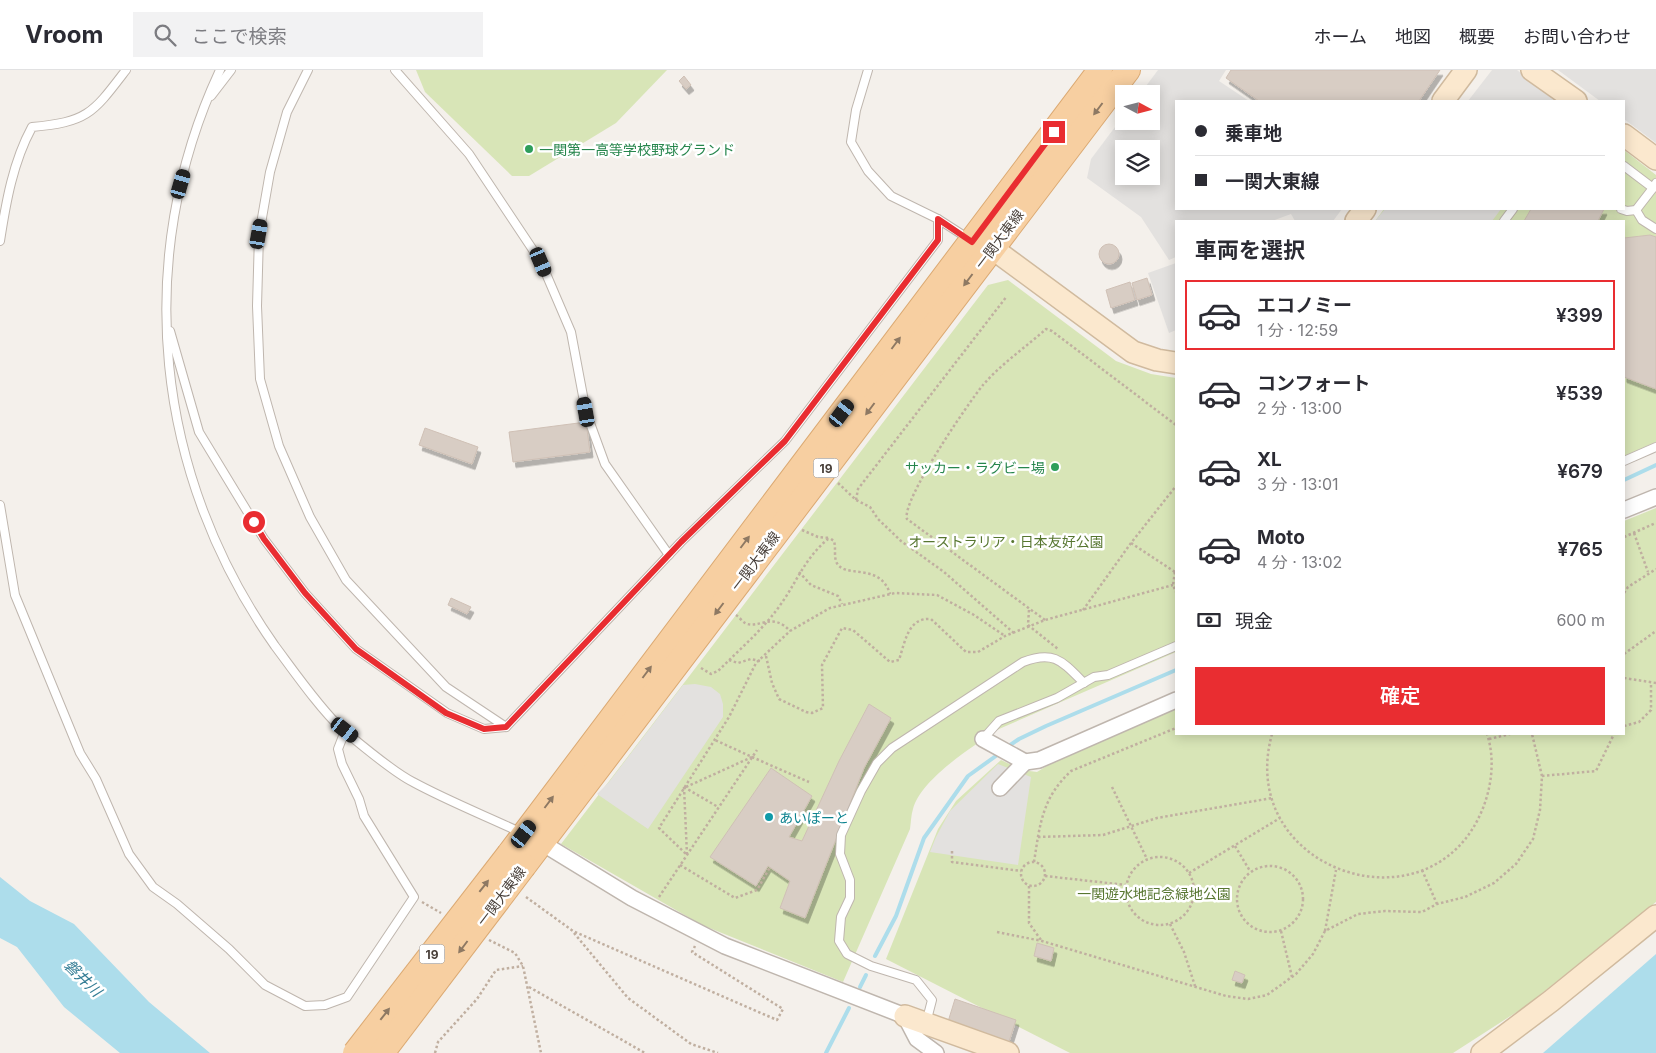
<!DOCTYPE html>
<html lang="ja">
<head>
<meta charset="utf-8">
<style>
	:root { --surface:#fff; --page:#f2f2f3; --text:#2b2b33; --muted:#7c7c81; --line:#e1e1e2; --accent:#e92d31 }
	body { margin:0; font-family:Inter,"Noto Sans JP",sans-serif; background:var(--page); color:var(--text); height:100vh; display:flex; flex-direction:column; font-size:19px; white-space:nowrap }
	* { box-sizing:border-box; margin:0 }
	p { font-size:16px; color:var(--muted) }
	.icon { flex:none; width:28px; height:28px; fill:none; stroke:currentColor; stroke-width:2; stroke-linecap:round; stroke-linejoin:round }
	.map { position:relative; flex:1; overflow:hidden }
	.panel { position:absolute; left:1175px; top:150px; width:450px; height:515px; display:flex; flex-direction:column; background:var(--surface); border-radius:0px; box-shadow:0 2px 12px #0003 }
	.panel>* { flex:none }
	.top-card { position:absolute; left:1175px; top:30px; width:450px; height:110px; border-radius:0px; box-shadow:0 2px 12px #0003; display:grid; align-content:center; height:110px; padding:0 20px; background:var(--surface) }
	.needle { width:32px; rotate:97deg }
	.controls { position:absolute; left:1115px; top:15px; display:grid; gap:10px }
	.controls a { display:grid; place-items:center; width:45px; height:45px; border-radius:0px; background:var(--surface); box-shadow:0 2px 12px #0003; font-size:25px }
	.end { position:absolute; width:22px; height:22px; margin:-11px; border:6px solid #e92d31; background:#fff; box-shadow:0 0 0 2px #fff }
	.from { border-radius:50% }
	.car { position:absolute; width:15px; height:30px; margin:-15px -8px; border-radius:6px; box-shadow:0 0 4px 1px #0007; background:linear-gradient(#222 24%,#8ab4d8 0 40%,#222 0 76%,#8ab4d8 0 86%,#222 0) }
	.top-card b { display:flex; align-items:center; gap:18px; height:48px; font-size:19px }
	.top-card b+b { border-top:1px solid var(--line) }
	.top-card i { width:12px; height:12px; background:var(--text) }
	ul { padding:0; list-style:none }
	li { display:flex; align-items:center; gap:15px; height:70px; margin:0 10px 8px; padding:0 10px; border:2px solid transparent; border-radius:0px }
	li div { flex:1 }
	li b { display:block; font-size:19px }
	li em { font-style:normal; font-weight:600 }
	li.selected { border-color:var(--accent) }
	li>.icon { width:45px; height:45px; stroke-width:1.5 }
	h2 { padding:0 20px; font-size:22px; line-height:60px }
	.pay { display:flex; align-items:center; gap:12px; height:55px; padding:0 20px; font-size:19px }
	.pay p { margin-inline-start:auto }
	.action { display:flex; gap:10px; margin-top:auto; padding:10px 20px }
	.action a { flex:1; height:58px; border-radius:0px; background:var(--accent); color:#fff; font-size:20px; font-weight:600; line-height:58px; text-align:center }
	header { display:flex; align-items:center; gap:30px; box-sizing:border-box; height:70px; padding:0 25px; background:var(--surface); border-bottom:1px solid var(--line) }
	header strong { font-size:24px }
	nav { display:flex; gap:28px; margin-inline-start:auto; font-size:18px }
	.search { width:350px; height:45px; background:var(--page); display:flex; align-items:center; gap:12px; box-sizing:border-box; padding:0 18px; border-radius:0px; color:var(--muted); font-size:19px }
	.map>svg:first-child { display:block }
</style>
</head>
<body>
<header>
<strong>Vroom</strong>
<div class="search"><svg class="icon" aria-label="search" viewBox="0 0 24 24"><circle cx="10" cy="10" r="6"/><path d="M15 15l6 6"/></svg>ここで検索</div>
<nav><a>ホーム</a><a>地図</a><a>概要</a><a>お問い合わせ</a></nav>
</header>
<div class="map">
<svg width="1656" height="983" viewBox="0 0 1656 983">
	<defs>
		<filter id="shadow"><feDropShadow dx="3" dy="5.5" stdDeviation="0" flood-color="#0004"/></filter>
	</defs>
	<rect width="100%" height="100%" fill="#f4f0eb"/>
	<!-- green -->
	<g fill="#d8e5b7">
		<path d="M 416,0 L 667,0 L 616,53 L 529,106 L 512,106 L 425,22 Z"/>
		<path d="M 1624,80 L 1656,105 L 1656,372 L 1624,386 L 1624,151 L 1375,151 L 1384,139 L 1624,139 Z"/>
		<path d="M 1008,210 L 1116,291 L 1151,304 L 1176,308 L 1176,582 L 999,659 C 973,676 921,709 913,739 C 911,745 911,752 910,759 L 843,912 L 702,855 L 561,774 L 988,215 Z"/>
		<path d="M 1656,438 L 1656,832 L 1526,936 L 1453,983 L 1070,983 L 886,889 L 938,759 L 956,731 L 1001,690 L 1022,700 L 1037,702 L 1083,674 L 1176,637 L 1176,664 L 1624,664 L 1624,451 Z"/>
	</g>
	<!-- parking -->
	<g fill="#e3e1df" fill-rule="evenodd">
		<path d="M 1158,0 L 1226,0 L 1219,11 L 1249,31 L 1176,31 L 1176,139 L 1342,139 L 1333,151 L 1295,151 L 1291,144 L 1272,151 L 1176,151 L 1176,187 L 1169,190 L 1141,147 L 1087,108 L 1091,89 L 1124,45 L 1124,51 L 1151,51 L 1151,24 L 1140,24 ZM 1124,79 L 1151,79 L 1151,106 L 1124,106 Z"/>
		<path d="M 1492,0 L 1517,0 L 1557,31 L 1468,31 Z"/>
		<path d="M 1558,0 L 1656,0 L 1656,73 L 1624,49 L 1624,31 L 1600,31 Z"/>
		<path d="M 1385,139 L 1501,139 L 1492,151 L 1375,151 Z"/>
		<path d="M 1176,193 L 1176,260 L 1169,263 L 1148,203 Z"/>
		<path d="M 695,614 L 711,617 L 720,624 L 723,634 L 723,647 L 648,759 L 597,724 L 609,712 L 683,615 Z"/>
		<path d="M 998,694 L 1031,707 L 1018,795 L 930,782 L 936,767 L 950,741 Z"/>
	</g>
	<!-- water -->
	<g fill="#adddeb">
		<path d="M 0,807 L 30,831 L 74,854 L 149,932 L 210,983 L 120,983 L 64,937 L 17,877 L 0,868 Z"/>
		<path d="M 1656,884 L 1656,983 L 1543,983 Z"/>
	</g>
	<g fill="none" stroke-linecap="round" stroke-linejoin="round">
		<!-- stream -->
		<g stroke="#adddeb" stroke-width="4">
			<path d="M 1624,410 L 1656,395"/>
			<path d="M 1006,678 L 1019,669 L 1046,656 L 1176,600"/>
			<path d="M 875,886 L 896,846 L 924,768 L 968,706 L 1000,683"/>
			<path d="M 860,917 L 866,905"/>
			<path d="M 826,983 L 849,938"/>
		</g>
	</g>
	<!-- building -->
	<g fill="#d8cdc4" stroke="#cfc0b5" filter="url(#shadow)">
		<path d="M 1231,0 L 1440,0 L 1419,31 L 1259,31 L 1226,8 Z"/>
		<path d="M 684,6 L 691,15 L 686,19 L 679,11 Z"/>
		<path d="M 1531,139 L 1604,139 L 1598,151 L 1524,151 Z"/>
		<path d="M 1650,165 L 1656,167 L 1656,319 L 1624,307 L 1624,168 Z"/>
		<circle cx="1109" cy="184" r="10"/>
		<path d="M 1147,208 L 1152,225 L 1137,230 L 1132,213 Z"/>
		<path d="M 1130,212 L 1135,230 L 1111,238 L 1106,220 Z"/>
		<path d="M 586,352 L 590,382 L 513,392 L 509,362 Z"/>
		<path d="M 425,358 L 478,377 L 472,394 L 419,375 Z"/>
		<path d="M 451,528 L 471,537 L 467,544 L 448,535 Z"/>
		<path d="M 869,634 L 891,648 L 864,698 L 805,848 L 780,838 L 790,811 L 768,796 L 756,816 L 710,787 L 771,698 L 812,726 L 789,767 L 802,771 L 839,691 Z"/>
		<path d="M 1037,873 L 1054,878 L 1051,891 L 1034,886 Z"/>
		<path d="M 1235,901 L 1245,905 L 1242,913 L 1232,910 Z"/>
		<path d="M 955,929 L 1016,950 L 1008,975 L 947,955 Z"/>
	</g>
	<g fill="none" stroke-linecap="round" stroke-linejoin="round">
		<!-- lane casing -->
		<g stroke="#bfb6ae" stroke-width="10">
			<g id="lane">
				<path d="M 220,0 C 131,190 155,406 275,576 C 293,600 320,639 342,659 C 360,674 393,702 413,712 C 448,731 486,746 522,763"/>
				<path d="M 308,0 L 287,42 L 270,102 L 259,165 L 257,236 L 260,309 L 279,376 L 310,447 L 346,510 L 446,617 L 506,657 L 681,472 L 785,371 L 938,170 L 938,149 L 969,169"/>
				<path d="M 395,0 L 469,84 L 541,192 L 571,262 L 586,342 L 605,394 L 669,485"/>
				<path d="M 868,0 L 856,40 L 851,72 L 868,101 L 891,126 L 938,149"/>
				<path d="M 211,26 L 231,0"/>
				<path d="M 1624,96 L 1653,118 L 1656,113"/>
				<path d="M 1621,139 L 1627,141 L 1636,140 L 1653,118"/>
				<path d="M 1636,140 L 1642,150 L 1656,159"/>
				<path d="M 1504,151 L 1513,139"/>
				<path d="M 0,171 C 6,132 13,92 32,57 C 88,52 93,43 126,0"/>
				<path d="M 170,261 L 199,362 L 264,469 L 305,523 L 356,579 L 447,643 L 484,659 L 506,657"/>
				<path d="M 1624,391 L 1656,377"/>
				<path d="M 0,435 L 15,525 L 80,683 L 96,709 L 129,784 L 153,817 L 177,834 L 229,879 L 265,915 L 305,936 L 325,935 L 347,927 L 414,827 L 364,746 L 359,729 L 342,694 L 338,679 L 345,661"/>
				<path d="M 983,669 L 999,651 L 1057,628 L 1094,607 L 1108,605 L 1176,576"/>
				<path d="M 926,953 L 932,930 L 916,910 L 871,896 L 847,884 L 839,871 L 841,847 L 850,828 L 850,810 L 840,784 L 841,765 L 861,721 L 877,693 L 892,678 L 1023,592 C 1054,580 1062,591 1084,613"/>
			</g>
		</g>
		<!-- street casing -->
		<g stroke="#bfb6ae" stroke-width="18">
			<g id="street">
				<path d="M 1624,440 L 1656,427"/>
				<path d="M 983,669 L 1025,692 L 1039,690 L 1176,630"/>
				<path d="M 1000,718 L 1025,692"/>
				<path d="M 542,773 L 632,828 L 725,876 L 905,946 L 917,969 L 936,983"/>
			</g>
		</g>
		<!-- secondary casing -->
		<g stroke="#d0ba9e" stroke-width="24">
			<g id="secondary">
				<path d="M 1532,0 L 1576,31"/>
				<path d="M 1443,31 L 1466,0"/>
				<path d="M 1624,65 L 1656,89"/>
				<path d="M 1356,151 L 1365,139"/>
				<path d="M 992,178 L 1133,282 L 1157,290 L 1176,293"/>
				<path d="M 905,946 L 1008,983"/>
				<path d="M 1482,983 L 1551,931 L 1656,846"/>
			</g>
		</g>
		<!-- primary casing -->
		<g stroke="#dba972" stroke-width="26">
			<g id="primary">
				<path d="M 509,784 L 1100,0"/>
				<path d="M 524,796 L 1128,0"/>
			</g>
		</g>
		<!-- path -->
		<g stroke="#c0afa0" stroke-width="2.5" stroke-dasharray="2.5 2.5" stroke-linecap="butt">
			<path d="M 838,413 L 856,430 L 870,437 L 878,449 L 901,471 L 944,502 L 1015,564"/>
			<path d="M 856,430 L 858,419 L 1007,226"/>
			<path d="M 802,460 L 818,467 L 830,468"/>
			<path d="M 1634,463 L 1648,502"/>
			<path d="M 1624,467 L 1656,453"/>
			<path d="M 1131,473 L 1175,502"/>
			<path d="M 799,502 L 811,515 L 838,526 L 842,534"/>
			<path d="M 1175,502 L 1173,515 L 1176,522"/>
			<path d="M 1624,523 L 1628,517 L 1656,499"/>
			<path d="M 1029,540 L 1028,555 L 1058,579"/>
			<path d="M 1083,540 L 1131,473 L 1176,416"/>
			<path d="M 736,545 C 739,547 742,551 745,553 C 758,560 772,541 790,561"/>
			<path d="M 1045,550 L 907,449 C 901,431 969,332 983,315 C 1001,294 1026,277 1046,259 L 1052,261 L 1176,355"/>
			<path d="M 1624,584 L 1656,561"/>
			<path d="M 766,586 L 772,613 L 779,629 L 806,642 L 812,643 L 823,638 L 822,595 L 842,558 L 853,560 L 890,592 L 899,590 C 905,572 908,547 931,549 L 966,582 L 978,582 L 1005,566 L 1045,550 L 1173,515"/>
			<path d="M 729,590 L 738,593 L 751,589 L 760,591"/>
			<path d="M 701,598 L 711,604 L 718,601 C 740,579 765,558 783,531 C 798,509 806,487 828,469 L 831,469 L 834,471 C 836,478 834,485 836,491 C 842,510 880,491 890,524"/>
			<path d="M 1624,608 L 1656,613"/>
			<path d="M 1624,656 L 1639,652 L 1651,640 L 1651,613"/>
			<path d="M 1272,664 C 1234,801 1432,867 1483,738 C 1492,715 1495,688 1487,664"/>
			<path d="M 1489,669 L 1510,664"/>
			<path d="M 752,687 L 809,712"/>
			<path d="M 1542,706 L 1596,701 L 1614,664"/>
			<path d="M 684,717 L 687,785 L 659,758 L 729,647 L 756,593 L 790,561 L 830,538 L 895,523 L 937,525 L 974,545 L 1005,566"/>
			<path d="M 684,717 L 718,737"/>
			<path d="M 686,717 L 752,687 L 715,670"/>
			<path d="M 1112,717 L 1147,789"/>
			<path d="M 1038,767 L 1103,765 L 1157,748 L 1272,728"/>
			<path d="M 1235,776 L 1250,801"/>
			<path d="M 952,781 L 952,792 L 1021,801"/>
			<circle cx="1160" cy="821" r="34"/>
			<circle cx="1033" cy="804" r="12"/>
			<path d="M 1034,792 C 1040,754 1042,728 1071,701 L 1176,658"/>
			<path d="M 680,795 L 735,828 L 757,820 L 770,797"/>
			<circle cx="1270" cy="829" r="33"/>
			<path d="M 1422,800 L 1437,834"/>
			<path d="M 1189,803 L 1280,748"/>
			<path d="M 1045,806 L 1126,815"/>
			<path d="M 1029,816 L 1029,853 L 1041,870"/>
			<path d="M 526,827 L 573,861 L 777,950 L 783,939 L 692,882 L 695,876"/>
			<path d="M 659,827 L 757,680"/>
			<path d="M 422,832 L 441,843"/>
			<path d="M 1170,854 L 1184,882 L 1195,916"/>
			<path d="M 1281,861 L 1292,907"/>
			<path d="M 1325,861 L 1336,800"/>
			<path d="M 997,862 L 1042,871 L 1226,926 L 1248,929 L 1267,925 L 1296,904 L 1313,884 L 1325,861 L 1358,844 L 1385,841 L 1422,842 L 1437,834 L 1465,827 L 1494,813 L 1516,794 L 1533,769 L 1540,740 L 1542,706 L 1532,664"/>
			<path d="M 574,863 L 628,928 L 691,974 L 718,983"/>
			<path d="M 489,870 L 515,883 L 523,896 L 541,983"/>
			<path d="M 529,917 L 645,983"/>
			<path d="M 435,983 L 438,972 L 477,929 L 496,900 L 523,896"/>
		</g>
		<!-- lane -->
		<use href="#lane" stroke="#fff" stroke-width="8"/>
		<!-- street -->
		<use href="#street" stroke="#fff" stroke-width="15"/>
		<!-- secondary -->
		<use href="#secondary" stroke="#fbe8ce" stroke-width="21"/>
		<!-- primary -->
		<use href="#primary" stroke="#f7cfa1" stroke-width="24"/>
		<!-- primary-bridge casing -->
		<g stroke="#dba972" stroke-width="26" stroke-linecap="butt">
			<g id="primary-bridge">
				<path d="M 355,983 L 509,784"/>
				<path d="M 382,983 L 524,796"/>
			</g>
		</g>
		<!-- primary-bridge -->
		<use href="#primary-bridge" stroke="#f7cfa1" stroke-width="24"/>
	</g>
	<!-- one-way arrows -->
	<defs><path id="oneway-solid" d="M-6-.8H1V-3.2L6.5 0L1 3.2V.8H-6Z" transform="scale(1.25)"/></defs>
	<g fill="#8e7963">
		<use href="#oneway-solid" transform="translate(1098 39) rotate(127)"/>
		<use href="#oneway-solid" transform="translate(968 210) rotate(127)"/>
		<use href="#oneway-solid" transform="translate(896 273) rotate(-53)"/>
		<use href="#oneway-solid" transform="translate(870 339) rotate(127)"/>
		<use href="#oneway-solid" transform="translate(745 472) rotate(-53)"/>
		<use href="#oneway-solid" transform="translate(719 539) rotate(127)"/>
		<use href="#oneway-solid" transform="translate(647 602) rotate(-53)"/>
		<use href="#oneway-solid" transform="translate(549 732) rotate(-53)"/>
		<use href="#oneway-solid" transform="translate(484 816) rotate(-52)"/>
		<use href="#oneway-solid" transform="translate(463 877) rotate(127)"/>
		<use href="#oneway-solid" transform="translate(385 944) rotate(-52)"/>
	</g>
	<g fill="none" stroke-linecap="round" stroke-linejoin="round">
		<!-- route -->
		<path stroke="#e92d31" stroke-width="6" d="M 254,452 L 264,469 L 305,523 L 356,579 L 446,643 L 484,659 L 506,657 L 681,472 L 785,371 L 938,170 L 938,149 L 972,172 L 1054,62"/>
	</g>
	<!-- markers -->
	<g fill="#2e9e5b" stroke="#fff" stroke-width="2">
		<circle cx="529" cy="79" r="5"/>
		<circle cx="1055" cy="397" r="5"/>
	</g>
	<circle fill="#0f9aa8" stroke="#fff" stroke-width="2" cx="769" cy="747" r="5"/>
	<g text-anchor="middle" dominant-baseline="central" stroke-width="5" stroke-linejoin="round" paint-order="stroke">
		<!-- shield labels -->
		<g fill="#fff" stroke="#7f7974" stroke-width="1">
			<rect x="813.5" y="388.5" width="25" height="19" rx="4"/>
			<rect x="419.5" y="874.5" width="25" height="19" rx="4"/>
		</g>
		<g font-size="12" font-weight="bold" fill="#483f39">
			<text x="826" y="398">19</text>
			<text x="432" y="884">19</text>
		</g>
		<!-- leisure labels -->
		<g font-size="14" fill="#27864d" stroke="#fff" text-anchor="start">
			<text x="539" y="79">一関第一高等学校野球グランド</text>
			<text x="1045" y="397" text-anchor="end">サッカー・ラグビー場</text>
		</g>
		<!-- street labels -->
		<g font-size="14" fill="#483f39" stroke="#fff">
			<text transform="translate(999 169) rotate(-53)">一関大東線</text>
			<text transform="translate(755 491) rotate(-53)">一関大東線</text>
			<text transform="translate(501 826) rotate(-53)">一関大東線</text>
		</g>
		<!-- park labels -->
		<g font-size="14" fill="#577630" stroke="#fff">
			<text x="1006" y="471">オーストラリア・日本友好公園</text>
			<text x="1154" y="823">一関遊水地記念緑地公園</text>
		</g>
		<!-- culture labels -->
		<g font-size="14" fill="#0d838f" stroke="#fff" text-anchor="start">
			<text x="779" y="747">あいぽーと</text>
		</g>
		<!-- water labels -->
		<g font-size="15" font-style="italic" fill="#347d95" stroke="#fff">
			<text transform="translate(83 908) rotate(44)">磐井川</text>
		</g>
	</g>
</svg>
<div class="controls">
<a><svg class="needle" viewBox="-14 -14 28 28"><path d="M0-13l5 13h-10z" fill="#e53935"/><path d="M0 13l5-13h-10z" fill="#7c7c81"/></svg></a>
<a><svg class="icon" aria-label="layers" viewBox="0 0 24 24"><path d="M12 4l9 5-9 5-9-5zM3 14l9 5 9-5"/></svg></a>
</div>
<i class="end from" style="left:254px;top:452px"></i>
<i class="end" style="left:1054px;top:62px"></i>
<i class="car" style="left:181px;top:114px;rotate:16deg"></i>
<i class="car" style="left:259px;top:164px;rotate:10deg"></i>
<i class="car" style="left:541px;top:192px;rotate:157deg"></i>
<i class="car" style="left:586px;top:342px;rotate:350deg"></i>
<i class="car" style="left:842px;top:343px;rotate:37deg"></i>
<i class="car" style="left:345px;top:660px;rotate:128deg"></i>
<i class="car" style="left:524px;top:764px;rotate:37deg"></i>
<div class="top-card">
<b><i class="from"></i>乗車地</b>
<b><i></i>一関大東線</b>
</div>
<section class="panel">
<h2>車両を選択</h2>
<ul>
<li class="selected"><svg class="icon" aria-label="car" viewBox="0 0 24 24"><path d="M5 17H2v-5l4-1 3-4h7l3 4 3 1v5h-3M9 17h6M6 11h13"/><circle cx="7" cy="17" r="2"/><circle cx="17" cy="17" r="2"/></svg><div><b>エコノミー</b><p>1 分 · 12:59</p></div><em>¥399</em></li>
<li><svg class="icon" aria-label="car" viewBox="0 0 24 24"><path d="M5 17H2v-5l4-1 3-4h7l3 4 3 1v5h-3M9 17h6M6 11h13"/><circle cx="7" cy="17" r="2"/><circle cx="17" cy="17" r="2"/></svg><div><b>コンフォート</b><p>2 分 · 13:00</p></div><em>¥539</em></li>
<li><svg class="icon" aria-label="car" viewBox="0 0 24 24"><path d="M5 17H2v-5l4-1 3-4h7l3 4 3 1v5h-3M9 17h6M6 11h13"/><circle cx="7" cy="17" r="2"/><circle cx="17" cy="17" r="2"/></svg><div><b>XL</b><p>3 分 · 13:01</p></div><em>¥679</em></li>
<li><svg class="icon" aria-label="car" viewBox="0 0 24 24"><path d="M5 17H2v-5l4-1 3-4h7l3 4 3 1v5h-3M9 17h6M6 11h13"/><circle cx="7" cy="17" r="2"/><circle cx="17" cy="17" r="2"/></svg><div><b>Moto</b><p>4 分 · 13:02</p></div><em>¥765</em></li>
</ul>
<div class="pay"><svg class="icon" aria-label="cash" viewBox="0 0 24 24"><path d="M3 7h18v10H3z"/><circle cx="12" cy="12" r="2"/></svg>現金<p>600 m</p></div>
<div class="action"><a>確定</a></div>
</section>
</div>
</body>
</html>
